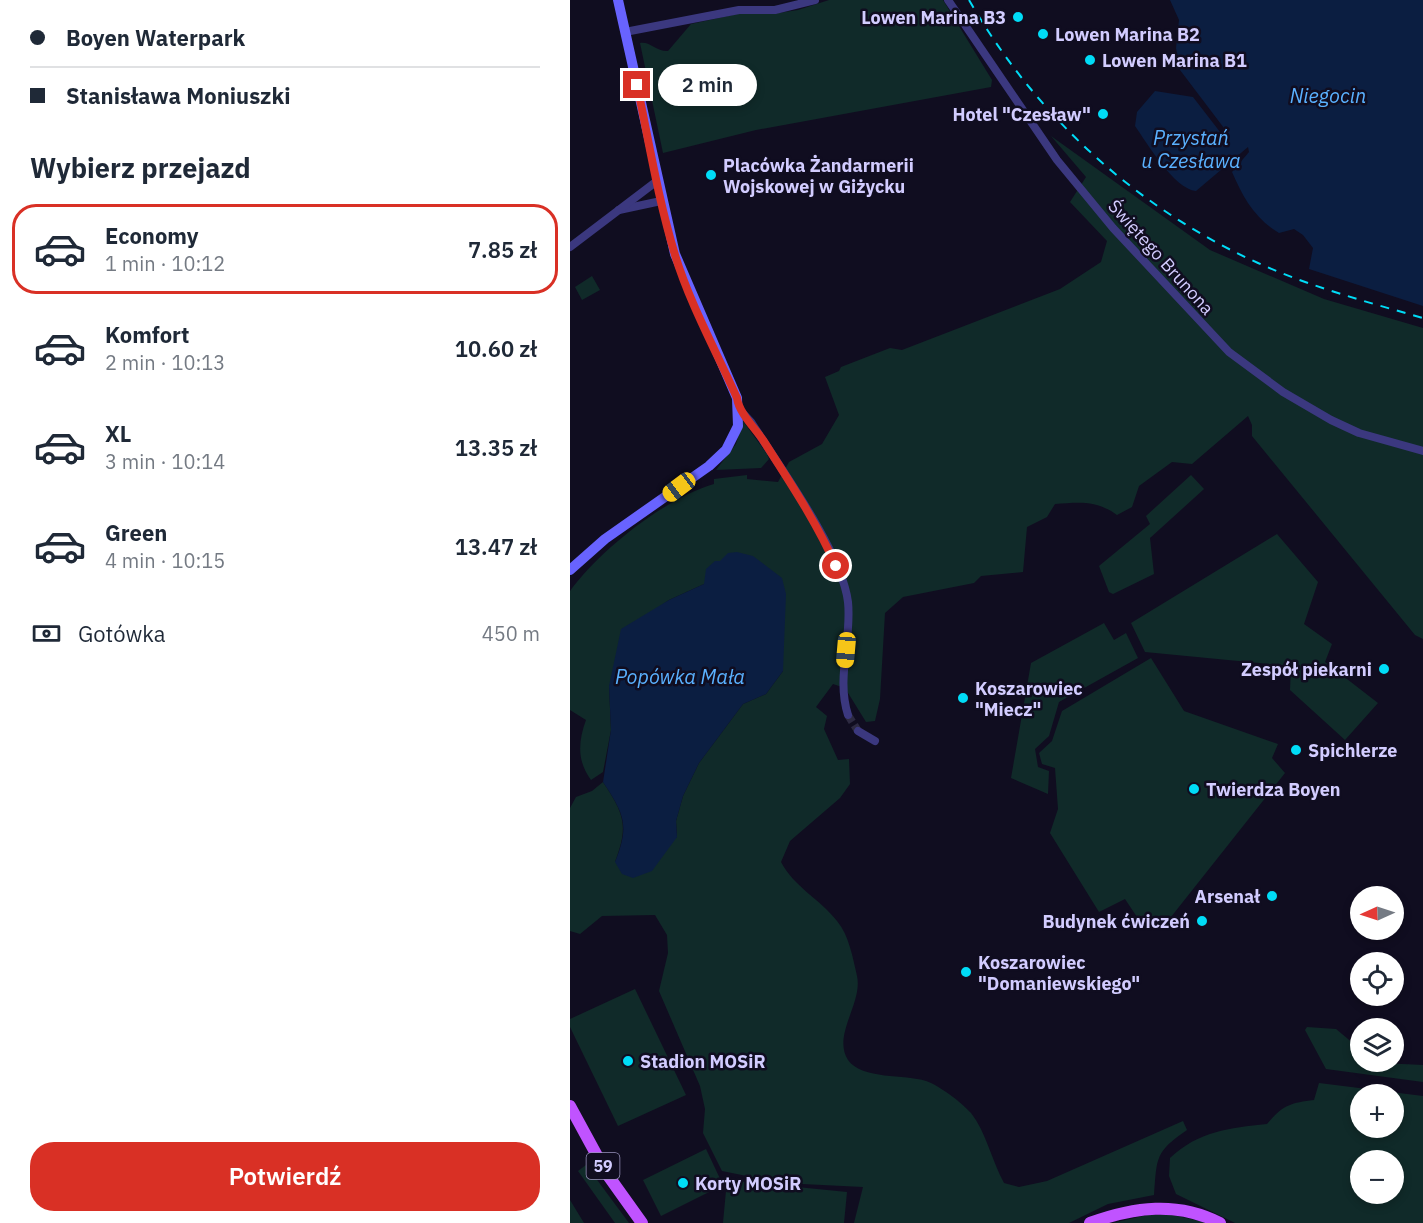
<!DOCTYPE html>
<html lang="pl">
<head>
<meta charset="utf-8">
<style>
	:root { --surface:#fff; --page:#f2f2f3; --text:#1f2937; --muted:#747a83; --line:#e0e1e3; --accent:#d93025 }
	body { margin:0; font-family:"IBM Plex Sans",sans-serif; background:var(--page); color:var(--text); height:100vh; display:flex; flex-direction:column; font-size:22px; white-space:nowrap }
	* { box-sizing:border-box; margin:0 }
	p { font-size:20px; color:var(--muted) }
	.icon { flex:none; width:33px; height:33px; fill:none; stroke:currentColor; stroke-width:2; stroke-linecap:round; stroke-linejoin:round }
	.map { position:relative; flex:1; overflow:hidden }
	.sheet { display:flex; flex-direction:column; background:var(--surface); width:570px }
	.sheet>* { flex:none }
	.guide { display:grid; align-content:center; height:132px; padding:0 30px; background:var(--surface) }
	.needle { width:39px; rotate:267deg }
	.buttons { position:absolute; left:780px; top:886px; display:grid; gap:12px }
	.buttons a { display:grid; place-items:center; width:54px; height:54px; border-radius:50%; background:var(--surface); box-shadow:0 3px 9px #0003; font-size:30px }
	.end { position:absolute; width:27px; height:27px; margin:-14px; border:8px solid #d93025; background:#fff; box-shadow:0 0 0 3px #fff }
	.from { border-radius:50% }
	.bubble { position:absolute; height:42px; border-radius:21px; background:var(--surface); box-shadow:0 3px 9px #0003; font-size:20px; font-weight:600; line-height:42px; text-align:center }
	.car { position:absolute; width:18px; height:36px; margin:-18px -9px; border-radius:8px; box-shadow:0 0 4px 2px #0007; background:linear-gradient(#f5c518 24%,#345 0 40%,#f5c518 0 76%,#345 0 86%,#f5c518 0) }
	.guide b { display:flex; align-items:center; gap:21px; height:57px; font-size:22px }
	.guide b+b { border-top:2px solid var(--line) }
	.guide i { width:15px; height:15px; background:var(--text) }
	ul { padding:0; list-style:none }
	li { display:flex; align-items:center; gap:18px; height:90px; margin:0 12px 9px; padding:0 18px; border:3px solid transparent; border-radius:24px }
	li div { flex:1 }
	li b { display:block; font-size:22px }
	li em { font-style:normal; font-weight:600 }
	li.active { border-color:var(--accent) }
	li>.icon { width:54px; height:54px; stroke-width:1.5 }
	h2 { padding:0 30px; font-size:27px; line-height:72px }
	.pay { display:flex; align-items:center; gap:15px; height:66px; padding:0 30px; font-size:22px }
	.pay p { margin-inline-start:auto }
	.action { display:flex; gap:12px; margin-top:auto; padding:12px 30px }
	.action a { flex:1; height:69px; border-radius:24px; background:var(--accent); color:#fff; font-size:24px; font-weight:600; line-height:69px; text-align:center }
	main { display:flex; flex:1; min-height:0 }
	.map>svg:first-child { display:block }
</style>
</head>
<body>
<main>
<section class="sheet">
<div class="guide">
<b><i class="from"></i>Boyen Waterpark</b>
<b><i></i>Stanisława Moniuszki</b>
</div>
<h2>Wybierz przejazd</h2>
<ul>
<li class="active"><svg class="icon" aria-label="car" viewBox="0 0 24 24"><path d="M5 17H2v-5l4-1 3-4h7l3 4 3 1v5h-3M9 17h6M6 11h13"/><circle cx="7" cy="17" r="2"/><circle cx="17" cy="17" r="2"/></svg><div><b>Economy</b><p>1 min · 10:12</p></div><em>7.85 zł</em></li>
<li><svg class="icon" aria-label="car" viewBox="0 0 24 24"><path d="M5 17H2v-5l4-1 3-4h7l3 4 3 1v5h-3M9 17h6M6 11h13"/><circle cx="7" cy="17" r="2"/><circle cx="17" cy="17" r="2"/></svg><div><b>Komfort</b><p>2 min · 10:13</p></div><em>10.60 zł</em></li>
<li><svg class="icon" aria-label="car" viewBox="0 0 24 24"><path d="M5 17H2v-5l4-1 3-4h7l3 4 3 1v5h-3M9 17h6M6 11h13"/><circle cx="7" cy="17" r="2"/><circle cx="17" cy="17" r="2"/></svg><div><b>XL</b><p>3 min · 10:14</p></div><em>13.35 zł</em></li>
<li><svg class="icon" aria-label="car" viewBox="0 0 24 24"><path d="M5 17H2v-5l4-1 3-4h7l3 4 3 1v5h-3M9 17h6M6 11h13"/><circle cx="7" cy="17" r="2"/><circle cx="17" cy="17" r="2"/></svg><div><b>Green</b><p>4 min · 10:15</p></div><em>13.47 zł</em></li>
</ul>
<div class="pay"><svg class="icon" aria-label="cash" viewBox="0 0 24 24"><path d="M3 7h18v10H3z"/><circle cx="12" cy="12" r="2"/></svg>Gotówka<p>450 m</p></div>
<div class="action"><a>Potwierdź</a></div>
</section>
<div class="map">
<svg width="853" height="1223" viewBox="0 0 853 1223">
	<rect width="100%" height="100%" fill="#100d20"/>
	<!-- green -->
	<g fill="#102a29" fill-rule="evenodd">
		<path d="M 259,0 L 373,0 L 422,80 L 421,87 L 186,130 L 93,153 L 70,43 C 80,41 87,52 98,51 L 121,24 L 172,13 L 202,14 L 228,10 Z"/>
		<path d="M 481,136 L 640,250 L 754,299 L 853,328 L 853,639 L 845,635 L 682,436 L 682,425 L 678,416 L 622,464 L 602,462 L 569,486 L 562,507 L 547,515 C 527,500 509,502 485,504 L 477,517 L 457,527 L 453,572 L 411,576 L 404,583 L 333,597 L 315,613 L 310,699 L 305,721 L 296,722 L 275,688 L 263,684 L 246,707 L 257,716 L 254,729 L 268,760 L 279,759 L 280,784 L 270,798 L 220,841 L 211,862 C 224,887 250,899 267,921 C 279,935 283,959 287,976 C 293,1003 262,1035 278,1060 C 292,1080 335,1074 356,1081 C 370,1086 391,1102 401,1113 C 416,1132 422,1161 434,1183 L 449,1187 L 477,1181 L 613,1121 L 617,1130 C 585,1152 587,1157 584,1195 L 538,1204 L 499,1223 L 284,1223 L 293,1187 L 212,1183 L 152,1171 L 133,1133 L 135,1109 L 130,1086 L 89,991 L 98,953 L 97,935 L 85,915 L 32,916 L 10,934 L 0,931 L 0,808 L 6,797 L 22,791 L 33,782 C 54,814 59,825 45,862 L 107,837 L 106,821 L 113,796 L 129,763 L 173,704 L 196,694 L 213,671 L 213,634 L 173,556 L 166,553 L 134,584 L 99,600 L 79,614 L 39,686 L 41,730 L 33,772 L 21,780 C 7,761 8,742 16,720 L 0,710 L 0,591 C 30,550 95,498 144,484 L 144,479 L 177,475 L 177,479 L 208,482 L 219,462 L 252,444 L 269,415 L 255,377 L 269,371 L 271,367 L 320,348 L 332,350 L 490,289 L 531,262 L 537,241 L 500,202 L 516,177 Z"/>
		<path d="M 22,276 L 30,290 L 12,300 L 5,287 Z"/>
		<path d="M 173,421 L 197,454 L 199,459 L 191,468 L 146,470 L 166,444 Z"/>
		<path d="M 621,475 L 634,489 L 580,538 L 584,574 L 543,594 L 539,592 L 529,566 L 580,524 L 576,516 Z"/>
		<path d="M 707,534 L 748,582 L 734,624 L 762,644 L 755,662 L 808,703 L 775,740 L 720,690 L 721,666 L 575,652 L 561,623 Z"/>
		<path d="M 534,623 L 544,640 L 556,633 L 568,658 L 489,702 L 479,736 L 465,749 L 468,767 L 479,771 L 478,794 L 441,778 L 461,663 Z"/>
		<path d="M 581,658 L 614,711 L 708,744 L 702,758 L 715,773 L 597,922 L 575,929 L 555,899 L 529,912 L 480,833 L 488,809 L 485,768 L 472,764 L 469,753 L 482,741 L 492,711 Z"/>
		<path d="M 65,989 L 116,1095 L 48,1126 L 0,1027 L 0,1019 Z"/>
		<path d="M 737,1027 L 766,1029 L 790,1049 L 790,1062 L 853,1065 L 853,1082 L 756,1069 L 735,1030 Z"/>
		<path d="M 749,1083 L 853,1096 L 853,1223 L 665,1223 L 606,1194 L 599,1176 L 600,1158 C 629,1131 659,1128 697,1124 C 713,1105 720,1103 744,1100 ZM 790,1095 L 824,1095 L 824,1128 L 790,1128 ZM 790,1161 L 824,1161 L 824,1194 L 790,1194 Z"/>
		<path d="M 136,1149 L 153,1185 L 91,1216 L 73,1180 Z"/>
		<path d="M 16,1165 L 59,1223 L 45,1223 L 8,1171 Z"/>
		<path d="M 157,1180 L 277,1192 L 274,1223 L 153,1223 Z"/>
		<path d="M 0,1200 L 14,1223 L 0,1223 Z"/>
		<path d="M 598,1214 L 639,1223 L 543,1223 L 577,1215 Z"/>
	</g>
	<!-- water -->
	<g fill="#0b1e41">
		<path d="M 600,0 L 853,0 L 853,306 L 739,269 L 743,248 L 733,235 L 724,229 L 709,233 C 684,218 673,197 662,172 L 679,152 L 678,147 L 626,191 C 604,189 577,143 565,126 L 567,112 L 585,91 L 623,97 L 657,141 L 660,136 L 610,70 L 606,48 L 609,20 Z"/>
		<path d="M 167,552 L 183,556 L 212,578 L 216,594 L 213,671 L 196,694 L 173,704 L 129,763 L 113,796 L 106,821 L 107,837 L 82,871 L 63,878 L 52,874 L 45,862 C 60,825 54,814 33,782 L 41,730 L 39,686 L 51,629 L 99,600 L 134,584 L 136,569 L 145,561 L 150,561 L 158,553 Z"/>
	</g>
	<g fill="none" stroke-linecap="round" stroke-linejoin="round">
		<!-- street-tunnel -->
		<path stroke="#2d2a41" stroke-width="8" stroke-dasharray="8 4" stroke-linecap="butt" d="M 278,715 L 288,731"/>
		<!-- street -->
		<g stroke="#3b387f" stroke-width="8">
			<path d="M 378,0 L 487,160 L 543,228 L 659,352 L 713,392 L 761,420 L 789,433 L 853,451"/>
			<path d="M 55,32 L 169,10 L 205,10 L 245,0"/>
			<path d="M 49,210 L 91,201"/>
			<path d="M 0,247 L 87,181"/>
			<path d="M 168,408 L 181,422 C 209,466 272,552 278,602 C 282,640 266,678 278,715"/>
			<path d="M 288,731 L 305,741"/>
		</g>
		<!-- secondary -->
		<path stroke="#6863ff" stroke-width="10" d="M 0,570 L 35,539 L 139,466 L 156,450 L 168,426 L 167,398 L 105,254 L 48,0"/>
		<!-- primary -->
		<g stroke="#c053ff" stroke-width="12">
			<path d="M 0,1106 L 37,1174 L 72,1223"/>
			<path d="M 520,1223 C 564,1207 607,1201 650,1223"/>
		</g>
		<!-- rail -->
		<path stroke="#00dcf7" stroke-width="2" stroke-dasharray="9 8" stroke-linecap="butt" d="M 399,0 C 466,116 566,208 688,263 C 741,287 797,302 853,318"/>
	</g>
	<g fill="none" stroke-linecap="round" stroke-linejoin="round">
		<!-- route -->
		<path stroke="#d93025" stroke-width="8" d="M 67,85 C 79,142 88,199 105,255 C 120,304 146,351 167,398 C 169,413 184,427 193,440 C 219,481 246,521 266,566"/>
	</g>
	<!-- markers -->
	<g fill="#00dcf7" stroke="#100d20" stroke-width="2">
		<circle cx="448" cy="17" r="6"/>
		<circle cx="473" cy="34" r="6"/>
		<circle cx="520" cy="60" r="6"/>
		<circle cx="533" cy="114" r="6"/>
		<circle cx="141" cy="175" r="6"/>
		<circle cx="814" cy="669" r="6"/>
		<circle cx="393" cy="698" r="6"/>
		<circle cx="726" cy="750" r="6"/>
		<circle cx="624" cy="789" r="6"/>
		<circle cx="702" cy="896" r="6"/>
		<circle cx="632" cy="921" r="6"/>
		<circle cx="396" cy="972" r="6"/>
		<circle cx="58" cy="1061" r="6"/>
		<circle cx="113" cy="1183" r="6"/>
	</g>
	<g text-anchor="middle" dominant-baseline="central" stroke-width="5" stroke-linejoin="round" paint-order="stroke">
		<!-- shield labels -->
		<rect fill="#100d20" stroke="#9893bc" stroke-width="1.5" x="16.5" y="1153" width="33" height="26" rx="4.5"/>
		<g font-size="16" font-weight="bold" fill="#d2ccff">
			<text x="33" y="1166">59</text>
		</g>
		<!-- poi labels -->
		<g font-size="18" font-weight="bold" fill="#d2ccff" stroke="#100d20" text-anchor="start">
			<text x="436" y="17" text-anchor="end">Lowen Marina B3</text>
			<text x="485" y="34">Lowen Marina B2</text>
			<text x="532" y="60">Lowen Marina B1</text>
			<text x="521" y="114" text-anchor="end">Hotel "Czesław"</text>
			<text x="153" y="165">Placówka Żandarmerii<tspan x="153" dy="21">Wojskowej w Giżycku</tspan></text>
			<text x="802" y="669" text-anchor="end">Zespół piekarni</text>
			<text x="405" y="688">Koszarowiec<tspan x="405" dy="21">"Miecz"</tspan></text>
			<text x="738" y="750">Spichlerze</text>
			<text x="636" y="789">Twierdza Boyen</text>
			<text x="690" y="896" text-anchor="end">Arsenał</text>
			<text x="620" y="921" text-anchor="end">Budynek ćwiczeń</text>
			<text x="408" y="962">Koszarowiec<tspan x="408" dy="21">"Domaniewskiego"</tspan></text>
			<text x="70" y="1061">Stadion MOSiR</text>
			<text x="125" y="1183">Korty MOSiR</text>
		</g>
		<!-- street labels -->
		<g font-size="18" fill="#d2ccff" stroke="#100d20">
			<text transform="translate(591 257) rotate(48)">Świętego Brunona</text>
		</g>
		<!-- water labels -->
		<g font-size="20" font-style="italic" fill="#5ab1ff" stroke="#100d20">
			<text x="758" y="95">Niegocin</text>
			<text x="621" y="137">Przystań<tspan x="621" dy="23">u Czesława</tspan></text>
			<text x="110" y="676">Popówka Mała</text>
		</g>
	</g>
</svg>
<div class="buttons">
<a><svg class="needle" viewBox="-14 -14 28 28"><path d="M0-13l5 13h-10z" fill="#e53935"/><path d="M0 13l5-13h-10z" fill="#747a83"/></svg></a>
<a><svg class="icon" aria-label="locate" viewBox="0 0 24 24"><circle cx="12" cy="12" r="6"/><path d="M12 2v4M12 18v4M2 12h4M18 12h4"/></svg></a>
<a><svg class="icon" aria-label="layers" viewBox="0 0 24 24"><path d="M12 4l9 5-9 5-9-5zM3 14l9 5 9-5"/></svg></a>
<a>+</a>
<a>−</a>
</div>
<i class="end from" style="left:266px;top:566px"></i>
<i class="end" style="left:67px;top:85px"></i>
<div class="bubble" style="left:88px;top:64px;width:99px">2 min</div>
<i class="car" style="left:109px;top:487px;rotate:233deg"></i>
<i class="car" style="left:276px;top:650px;rotate:185deg"></i>
</div>
</main>
</body>
</html>
